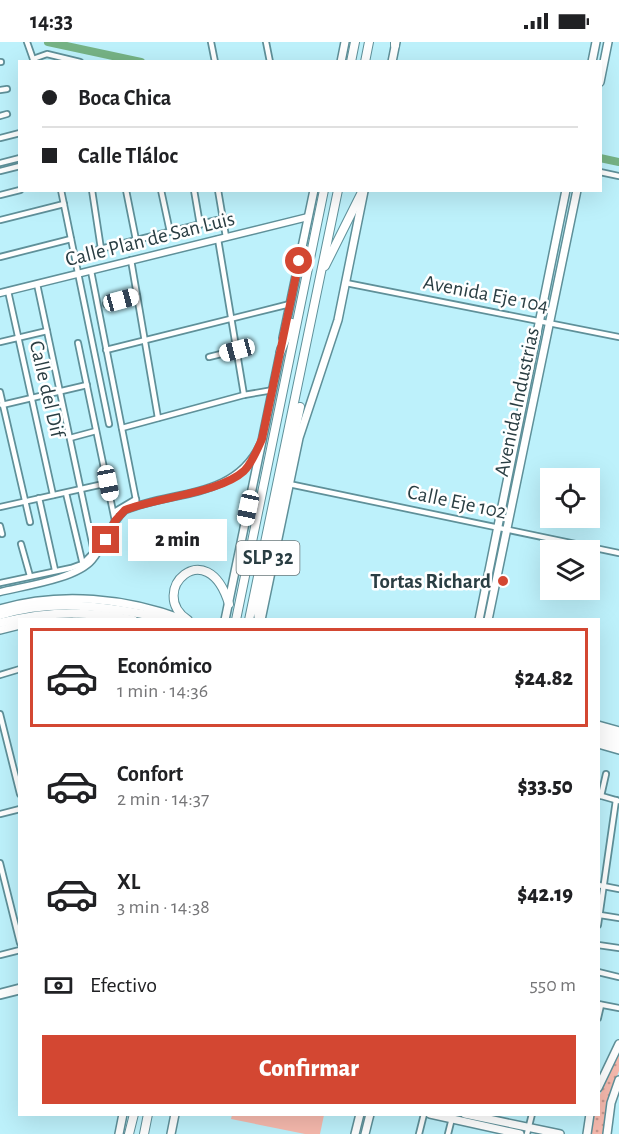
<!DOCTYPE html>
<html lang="es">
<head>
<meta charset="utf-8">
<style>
	:root { --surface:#fff; --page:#f2f2f2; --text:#202124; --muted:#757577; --line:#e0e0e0; --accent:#d34732 }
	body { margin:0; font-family:"Alegreya Sans",sans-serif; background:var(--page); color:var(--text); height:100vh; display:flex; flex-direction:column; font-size:22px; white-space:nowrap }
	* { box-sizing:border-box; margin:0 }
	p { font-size:20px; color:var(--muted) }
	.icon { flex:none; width:33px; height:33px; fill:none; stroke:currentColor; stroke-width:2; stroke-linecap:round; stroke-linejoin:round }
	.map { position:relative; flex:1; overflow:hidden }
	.drawer { position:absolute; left:18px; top:576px; width:582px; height:498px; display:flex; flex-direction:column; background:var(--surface); border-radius:0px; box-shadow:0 6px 24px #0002 }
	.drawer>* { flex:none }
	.guide { position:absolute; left:18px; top:18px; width:584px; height:132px; border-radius:0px; box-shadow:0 6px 24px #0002; display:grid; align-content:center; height:132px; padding:0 24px; background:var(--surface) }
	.fabs { position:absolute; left:540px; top:426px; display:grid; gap:12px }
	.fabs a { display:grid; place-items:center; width:60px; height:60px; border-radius:0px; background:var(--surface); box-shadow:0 6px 24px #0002; font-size:30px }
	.end { position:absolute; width:27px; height:27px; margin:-14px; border:8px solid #d34732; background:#fff; box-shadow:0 0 0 3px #fff }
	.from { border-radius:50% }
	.bubble { position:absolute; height:42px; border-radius:0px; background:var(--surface); box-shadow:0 6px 24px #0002; font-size:20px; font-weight:800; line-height:42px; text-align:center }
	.car { position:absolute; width:18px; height:36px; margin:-18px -9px; border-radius:8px; box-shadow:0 0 4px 2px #0007; background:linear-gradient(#fff 24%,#345 0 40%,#fff 0 76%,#345 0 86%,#fff 0) }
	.guide b { display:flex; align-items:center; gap:21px; height:57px; font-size:22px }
	.guide b+b { border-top:2px solid var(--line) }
	.guide i { width:15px; height:15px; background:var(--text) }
	ul { padding:10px 0 0; list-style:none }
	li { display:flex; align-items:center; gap:18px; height:99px; margin:0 12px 9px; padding:0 12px; border:3px solid transparent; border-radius:0px }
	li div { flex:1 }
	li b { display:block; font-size:22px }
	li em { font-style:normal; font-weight:800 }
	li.on { border-color:var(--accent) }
	li>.icon { width:54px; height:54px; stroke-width:1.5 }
	.pay { display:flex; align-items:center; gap:15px; height:66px; padding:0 24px; font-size:22px }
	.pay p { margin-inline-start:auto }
	.primary-button { display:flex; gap:12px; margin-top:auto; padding:12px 24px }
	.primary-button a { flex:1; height:69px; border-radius:0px; background:var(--accent); color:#fff; font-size:24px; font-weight:800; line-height:69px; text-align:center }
	.status { display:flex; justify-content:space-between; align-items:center; height:42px; padding:0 30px; background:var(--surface); direction:ltr }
	.status svg { height:16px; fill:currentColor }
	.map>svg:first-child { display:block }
</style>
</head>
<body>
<div class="status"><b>14:33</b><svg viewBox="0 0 49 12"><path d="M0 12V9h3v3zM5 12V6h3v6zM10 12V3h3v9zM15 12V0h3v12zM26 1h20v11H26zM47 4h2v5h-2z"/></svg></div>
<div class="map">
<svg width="619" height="1092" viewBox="0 0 619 1092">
	<defs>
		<pattern id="grass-dots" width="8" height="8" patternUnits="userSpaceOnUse" patternTransform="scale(1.5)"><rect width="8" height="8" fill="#f6b9ad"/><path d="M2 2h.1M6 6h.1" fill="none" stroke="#c7988e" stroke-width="1.8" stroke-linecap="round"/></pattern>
	</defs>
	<rect width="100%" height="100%" fill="#bdf1fb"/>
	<!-- grass -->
	<path fill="url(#grass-dots)" d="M 619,1008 L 619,1029 L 606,1063 L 604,1092 L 591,1092 L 594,1073 L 598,1072 L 599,1055 Z"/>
	<!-- garden -->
	<path fill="#f6b9ad" d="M 232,1073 L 232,1072 L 324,1073 L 320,1092 L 305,1092 L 231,1077 Z"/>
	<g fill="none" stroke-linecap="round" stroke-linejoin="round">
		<!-- river -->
		<g stroke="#76b385" stroke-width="8">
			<path d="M 48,0 L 141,20"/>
			<path d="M 600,116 L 619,120"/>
		</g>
		<!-- minor casing -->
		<g stroke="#5f9099" stroke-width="8">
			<g id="minor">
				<path d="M 27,0 L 33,17"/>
				<path d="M 211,0 L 215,20"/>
				<path d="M 266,0 L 270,20"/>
				<path d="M 33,17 L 47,12 L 80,20"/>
				<path d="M 0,20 L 1,20"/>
				<path d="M 0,48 L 7,47"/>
				<path d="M 0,74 L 7,72"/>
				<path d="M 0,96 L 20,91"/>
				<path d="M 0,121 L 20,116"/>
				<path d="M 0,129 L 20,124"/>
				<path d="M 600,130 L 619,134"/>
				<path d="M 61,148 L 109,382"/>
				<path d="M 92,148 L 101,207"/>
				<path d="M 126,148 L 136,198"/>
				<path d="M 161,148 L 170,190"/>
				<path d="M 194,148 L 200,183"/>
				<path d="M 218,148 L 226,195"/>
				<path d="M 0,153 L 20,148"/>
				<path d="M 0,178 L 64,162"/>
				<path d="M 218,197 L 244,353"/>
				<path d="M 88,210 L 217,178"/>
				<path d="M 0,215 L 71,197"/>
				<path d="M 131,218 L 158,376"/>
				<path d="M 91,229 L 137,463"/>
				<path d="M 346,241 L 619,295"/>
				<path d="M 8,249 L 53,453"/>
				<path d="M 106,262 L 137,254"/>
				<path d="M 0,300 L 47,289"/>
				<path d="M 78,301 L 115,479"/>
				<path d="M 106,308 L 290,262"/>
				<path d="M 209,315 L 237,308"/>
				<path d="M 0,350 L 30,480"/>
				<path d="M 2,363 L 87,343"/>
				<path d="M 122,386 L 244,353 L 273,348"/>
				<path d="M 70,396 L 96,389"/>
				<path d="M 289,442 L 619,511"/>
				<path d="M 66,451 L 83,523"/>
				<path d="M 39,456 L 55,528"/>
				<path d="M 0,465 L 108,441"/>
				<path d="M 114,470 L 136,457"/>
				<path d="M 0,484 L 2,492"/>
				<path d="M 21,502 L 30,534"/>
				<path d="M 0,541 L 71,526 L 82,522 L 94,510 L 37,242"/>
				<path d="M 73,578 L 77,578"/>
				<path d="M 0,633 L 20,627"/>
				<path d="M 0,672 L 20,752"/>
				<path d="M 598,753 L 619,759"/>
				<path d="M 601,754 L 606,732"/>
				<path d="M 0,772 L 20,767"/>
				<path d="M 0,821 L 20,901"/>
				<path d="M 598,843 L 619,847"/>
				<path d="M 600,873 L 619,876"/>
				<path d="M 598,883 L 616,758"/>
				<path d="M 598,903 L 619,906"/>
				<path d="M 0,913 L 20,908"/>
				<path d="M 598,930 L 619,935"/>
				<path d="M 0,950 L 20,945"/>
				<path d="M 0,954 L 20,949"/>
				<path d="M 598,962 L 619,966"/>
				<path d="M 598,976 L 601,963"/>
				<path d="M 419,1092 L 424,1072"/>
				<path d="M 448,1092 L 453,1072"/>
				<path d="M 527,1092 L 532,1072"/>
			</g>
		</g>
		<!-- tertiary casing -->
		<g stroke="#5f9099" stroke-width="9">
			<g id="tertiary">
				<path d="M 0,251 L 308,175"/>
				<path d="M 0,550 C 24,544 76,537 92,518 C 105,503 110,481 125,468 C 175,448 234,457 260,403"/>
			</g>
		</g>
		<!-- secondary casing -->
		<g stroke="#5f9099" stroke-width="10">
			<g id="secondary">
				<path d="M 341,20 L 345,0"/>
				<path d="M 392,20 L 396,0"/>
				<path d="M 592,20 L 596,0"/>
				<path d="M 600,40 L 608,0"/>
				<path d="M 283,296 L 314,148"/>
				<path d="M 0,567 C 60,549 127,556 185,578"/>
				<path d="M 225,578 L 281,307"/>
				<path d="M 261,578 L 299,396 L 338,278 L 364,149"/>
				<path d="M 479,578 L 566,148"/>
				<path d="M 488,578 L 577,148"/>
				<path d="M 0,588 L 20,583"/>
				<path d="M 598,683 L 619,689"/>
				<path d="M 598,702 L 619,708"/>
				<path d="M 598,1046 L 619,1002"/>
				<path d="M 430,1072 L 520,1092"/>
				<path d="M 465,1072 L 560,1092"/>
				<path d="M 119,1092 L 123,1072"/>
				<path d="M 171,1092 L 175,1072"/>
				<path d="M 355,1092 L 360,1072"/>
				<path d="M 365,1092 L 370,1072"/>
				<path d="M 587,1092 L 590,1072"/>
				<path d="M 607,1092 L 611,1061 L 619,1038"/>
			</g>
		</g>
		<!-- trunk casing -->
		<g stroke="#5f9099" stroke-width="10">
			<g id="trunk">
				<path d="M 395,3 L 395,0"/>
				<path d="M 351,20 L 355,0"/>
				<path d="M 365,20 L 369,0"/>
				<path d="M 325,224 L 363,148"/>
				<path d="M 280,311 L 292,281"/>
				<path d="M 0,573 C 58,555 115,566 173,578"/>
				<path d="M 188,578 C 146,550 207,490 229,562"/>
				<path d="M 236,578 L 324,148"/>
				<path d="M 249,578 L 338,148"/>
				<path d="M 259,578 L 257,564 L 300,365"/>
				<path d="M 0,581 C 45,569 87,568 133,578"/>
				<path d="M 598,689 L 619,695"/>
				<path d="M 598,696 L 619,702"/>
				<path d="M 129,1092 L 134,1072"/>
				<path d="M 144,1092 L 148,1072"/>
			</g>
		</g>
		<!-- minor -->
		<use href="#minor" stroke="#fff" stroke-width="4.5"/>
		<!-- tertiary -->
		<use href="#tertiary" stroke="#fff" stroke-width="6"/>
		<!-- secondary -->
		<use href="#secondary" stroke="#fff" stroke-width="7"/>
		<!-- trunk -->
		<use href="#trunk" stroke="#fff" stroke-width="8"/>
	</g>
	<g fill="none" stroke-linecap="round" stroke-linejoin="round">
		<!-- route -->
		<path stroke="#d34732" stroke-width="8" d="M 106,498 L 115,479 L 125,468 C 157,455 220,451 244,429 C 252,421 257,408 262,397 L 299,219"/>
	</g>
	<!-- markers -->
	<circle fill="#d34732" stroke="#fff" stroke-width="2" cx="503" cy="539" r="6"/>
	<g text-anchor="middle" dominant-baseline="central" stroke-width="5" stroke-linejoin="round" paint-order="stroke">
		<!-- shield labels -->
		<rect fill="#fff" stroke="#6a787b" stroke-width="1.5" x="236.5" y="499" width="63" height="34" rx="4.5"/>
		<g font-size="20" font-weight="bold" fill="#2a3e43">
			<text x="268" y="516">SLP 32</text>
		</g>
		<!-- street labels -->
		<g font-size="21" fill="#2a3e43" stroke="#fff">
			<text transform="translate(150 197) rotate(-14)">Calle Plan de San Luis</text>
			<text transform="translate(486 252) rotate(11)">Avenida Eje 104</text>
			<text transform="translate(47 347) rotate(77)">Calle del Dif</text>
			<text transform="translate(517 360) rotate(-78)">Avenida Industrias</text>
			<text transform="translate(457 460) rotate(12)">Calle Eje 102</text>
		</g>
		<!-- poi labels -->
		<g font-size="21" font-weight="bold" fill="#2a3e43" stroke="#fff" text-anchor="end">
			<text x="491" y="539">Tortas Richard</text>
		</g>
	</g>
</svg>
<div class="fabs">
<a><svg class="icon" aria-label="locate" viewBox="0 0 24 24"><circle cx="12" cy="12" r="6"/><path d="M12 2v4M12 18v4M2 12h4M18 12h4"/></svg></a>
<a><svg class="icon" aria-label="layers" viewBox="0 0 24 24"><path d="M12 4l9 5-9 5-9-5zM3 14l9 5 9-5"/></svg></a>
</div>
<i class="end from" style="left:299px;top:219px"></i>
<i class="end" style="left:106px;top:498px"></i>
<div class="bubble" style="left:128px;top:477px;width:99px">2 min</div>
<i class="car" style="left:121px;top:258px;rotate:75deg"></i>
<i class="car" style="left:237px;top:308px;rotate:255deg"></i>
<i class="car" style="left:108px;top:441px;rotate:169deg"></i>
<i class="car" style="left:248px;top:466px;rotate:192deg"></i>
<div class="guide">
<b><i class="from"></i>Boca Chica</b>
<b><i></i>Calle Tláloc</b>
</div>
<section class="drawer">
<ul>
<li class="on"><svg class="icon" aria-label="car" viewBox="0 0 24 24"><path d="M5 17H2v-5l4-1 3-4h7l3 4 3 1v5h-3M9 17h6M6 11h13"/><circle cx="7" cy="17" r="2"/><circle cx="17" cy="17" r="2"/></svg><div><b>Económico</b><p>1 min · 14:36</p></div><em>$24.82</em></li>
<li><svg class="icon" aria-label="car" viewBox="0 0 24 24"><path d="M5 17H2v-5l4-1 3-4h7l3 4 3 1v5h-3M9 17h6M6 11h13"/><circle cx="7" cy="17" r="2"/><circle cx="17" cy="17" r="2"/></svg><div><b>Confort</b><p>2 min · 14:37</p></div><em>$33.50</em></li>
<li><svg class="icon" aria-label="car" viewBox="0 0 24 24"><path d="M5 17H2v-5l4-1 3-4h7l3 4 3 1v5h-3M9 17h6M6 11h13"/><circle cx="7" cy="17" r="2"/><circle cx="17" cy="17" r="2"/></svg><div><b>XL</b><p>3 min · 14:38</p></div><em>$42.19</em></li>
</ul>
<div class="pay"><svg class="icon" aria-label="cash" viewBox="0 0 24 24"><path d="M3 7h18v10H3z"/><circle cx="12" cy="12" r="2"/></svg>Efectivo<p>550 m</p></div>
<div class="primary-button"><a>Confirmar</a></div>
</section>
</div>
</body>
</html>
